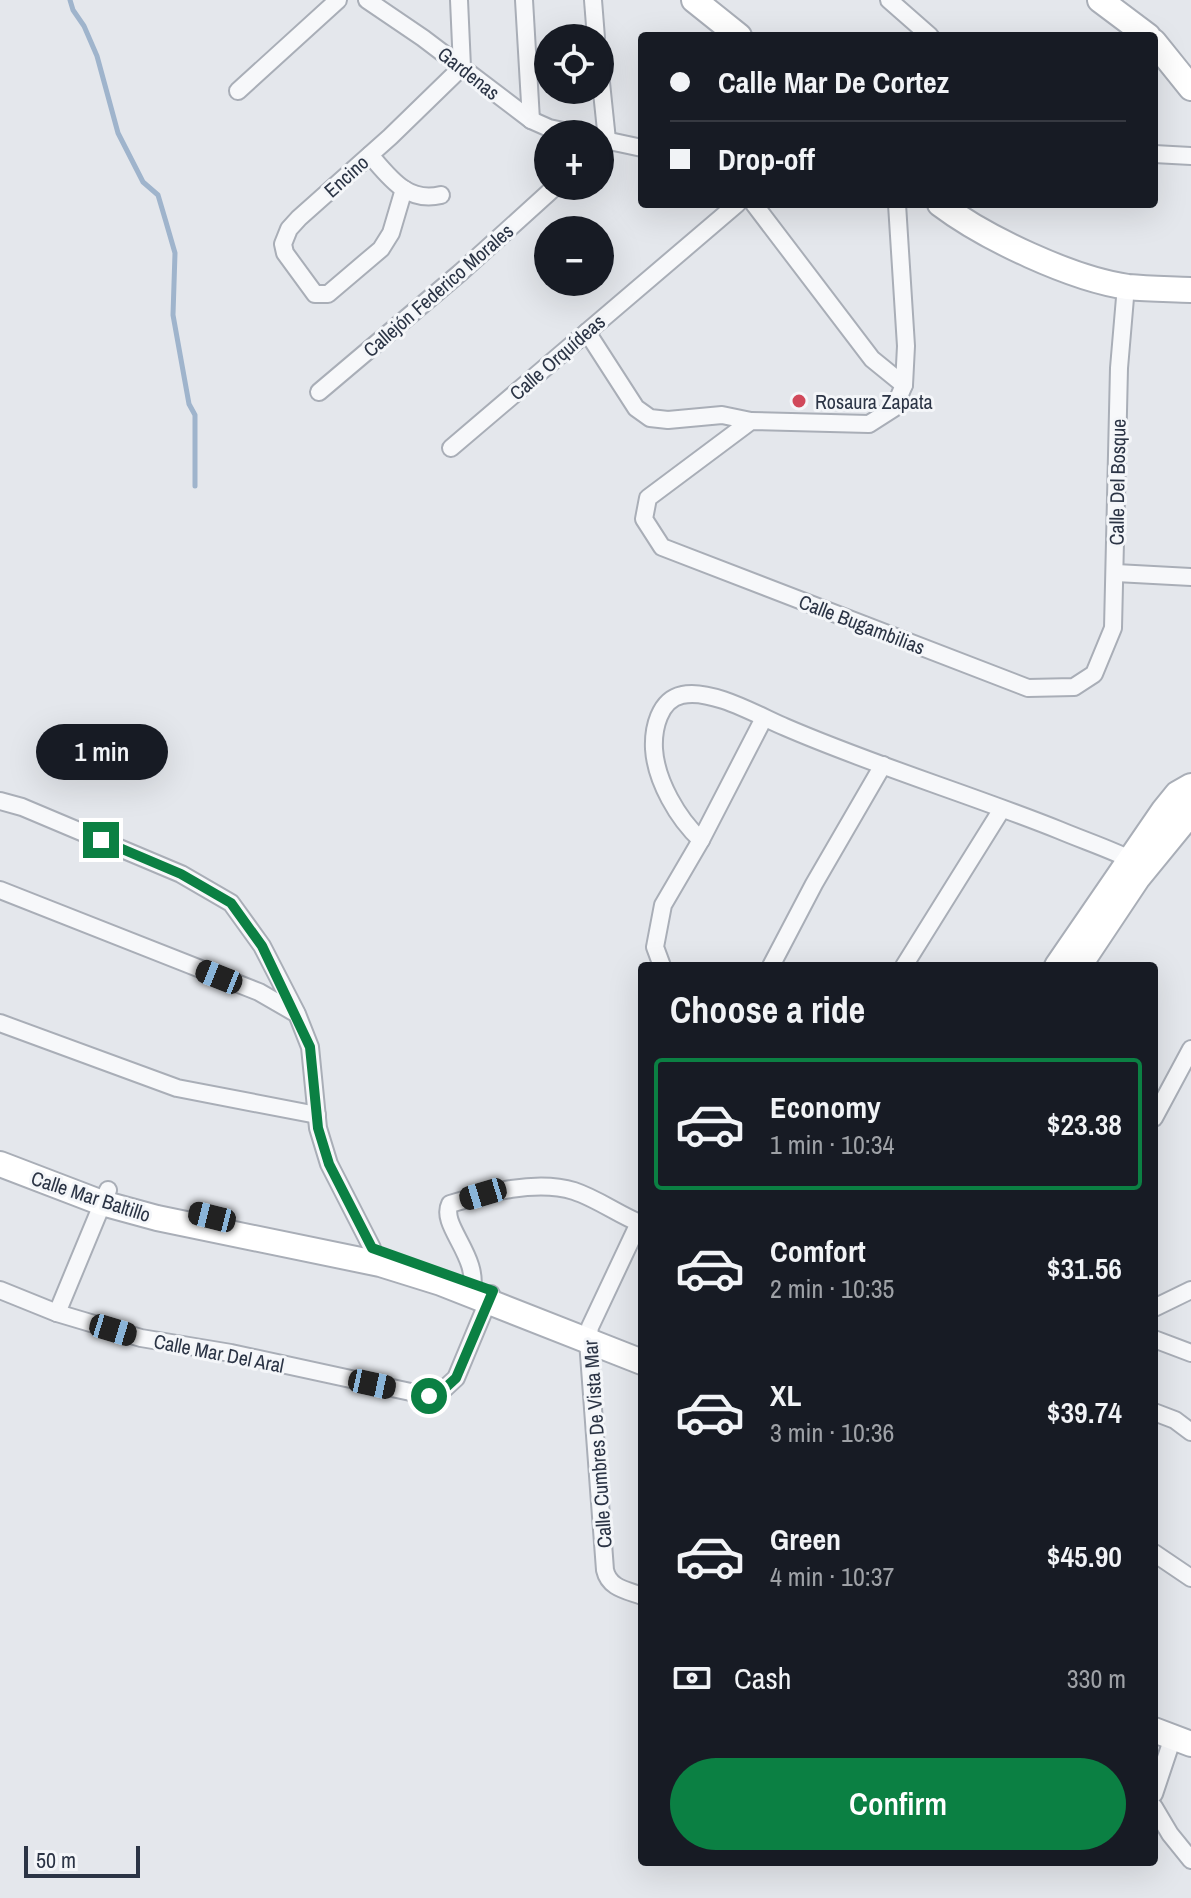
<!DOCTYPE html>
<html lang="en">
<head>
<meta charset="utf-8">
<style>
	:root { --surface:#171b24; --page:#242831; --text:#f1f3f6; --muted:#9ea1a6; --line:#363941; --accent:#0b8043 }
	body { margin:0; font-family:"Archivo Narrow",sans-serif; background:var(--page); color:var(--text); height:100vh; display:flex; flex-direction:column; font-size:30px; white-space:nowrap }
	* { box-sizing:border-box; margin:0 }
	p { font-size:26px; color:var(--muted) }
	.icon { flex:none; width:44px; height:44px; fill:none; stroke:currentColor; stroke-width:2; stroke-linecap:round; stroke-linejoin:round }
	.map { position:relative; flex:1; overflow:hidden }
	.details { position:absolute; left:638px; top:962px; width:520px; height:904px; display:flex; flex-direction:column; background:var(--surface); border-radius:8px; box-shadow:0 8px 32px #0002 }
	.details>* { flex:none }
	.top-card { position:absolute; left:638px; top:32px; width:520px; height:176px; border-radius:8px; box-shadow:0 8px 32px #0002; display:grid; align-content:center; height:176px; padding:0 32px; background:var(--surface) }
	.controls { position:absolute; left:534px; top:24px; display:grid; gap:16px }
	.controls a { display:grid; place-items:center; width:80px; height:80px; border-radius:50%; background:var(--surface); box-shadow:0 8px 32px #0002; font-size:40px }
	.scale { position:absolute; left:24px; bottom:20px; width:116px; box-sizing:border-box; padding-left:8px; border:4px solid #2b3445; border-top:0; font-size:22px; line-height:28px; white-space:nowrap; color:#2b3445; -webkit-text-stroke:6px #f4f6f9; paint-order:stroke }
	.end { position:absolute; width:36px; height:36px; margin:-18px; border:10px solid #0b8043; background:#fff; box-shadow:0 0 0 4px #fff }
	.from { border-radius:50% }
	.bubble { position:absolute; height:56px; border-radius:28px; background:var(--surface); box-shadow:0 8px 32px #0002; font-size:26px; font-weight:600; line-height:56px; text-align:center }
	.car { position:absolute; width:24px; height:48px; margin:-24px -12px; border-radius:10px; box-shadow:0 0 6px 2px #0007; background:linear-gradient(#222 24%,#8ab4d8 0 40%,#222 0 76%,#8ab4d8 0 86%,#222 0) }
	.top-card b { display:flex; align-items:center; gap:28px; height:76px; font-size:30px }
	.top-card b+b { border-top:2px solid var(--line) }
	.top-card i { width:20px; height:20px; background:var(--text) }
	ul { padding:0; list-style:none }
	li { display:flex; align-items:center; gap:24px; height:132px; margin:0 16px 12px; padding:0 16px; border:4px solid transparent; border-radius:8px }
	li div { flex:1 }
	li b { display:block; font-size:30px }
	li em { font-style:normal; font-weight:600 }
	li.active { border-color:var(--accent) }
	li>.icon { width:72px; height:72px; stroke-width:1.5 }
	h2 { padding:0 32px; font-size:36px; line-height:96px }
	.pay { display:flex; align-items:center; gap:20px; height:88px; padding:0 32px; font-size:30px }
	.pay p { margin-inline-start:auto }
	.cta { display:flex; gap:16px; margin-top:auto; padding:16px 32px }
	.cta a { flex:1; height:92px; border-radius:48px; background:var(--accent); color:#fff; font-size:32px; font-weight:600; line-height:92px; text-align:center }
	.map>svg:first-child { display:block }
</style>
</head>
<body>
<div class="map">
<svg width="1191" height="1898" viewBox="0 0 1191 1898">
	<rect width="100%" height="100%" fill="#e4e7ec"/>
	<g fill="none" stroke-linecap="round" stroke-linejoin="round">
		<!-- stream -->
		<path stroke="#9fb4cc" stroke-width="5" d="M 70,0 L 73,10 L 84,26 L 97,56 L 118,133 L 143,182 L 158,195 L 166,222 L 175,253 L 173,315 L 189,404 L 195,415 L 195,486"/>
		<!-- street casing -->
		<g stroke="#a9aeb7" stroke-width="20">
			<g id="street">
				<path d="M 367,0 L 423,38 L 531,120 L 549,128 L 578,134"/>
				<path d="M 524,0 L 531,120"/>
				<path d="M 593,0 L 596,38"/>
				<path d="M 889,0 L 930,36"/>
				<path d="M 600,73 L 607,140 L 600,146"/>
				<path d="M 238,91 L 338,0"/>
				<path d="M 600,139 L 642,148"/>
				<path d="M 1154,154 L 1191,156"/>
				<path d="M 370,155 C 390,178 407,203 441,195"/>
				<path d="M 404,189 L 391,233 L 381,249 L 328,294 L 315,294 L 285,253 L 283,244 L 289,229 L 299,218 L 390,137 L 462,67 L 459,0"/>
				<path d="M 754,204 L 872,359 L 904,385"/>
				<path d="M 897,204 L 906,346 L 904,385 L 894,408 L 869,424 L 751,421 L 648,498 L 644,519 L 662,547 L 1028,688 L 1074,687 L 1094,674 L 1113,628 L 1119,368 L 1126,286"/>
				<path d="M 587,332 L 636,408 L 650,418 L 668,420 L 722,415 L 751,421"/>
				<path d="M 319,392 L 461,272 L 556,186"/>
				<path d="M 451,448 L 737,204"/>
				<path d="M 1116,573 L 1191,577"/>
				<path d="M 0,801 L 22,807 L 181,874 L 231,903 L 262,946 L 296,1012"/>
				<path d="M 701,840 C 678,819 656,781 654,749 C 653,729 659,700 682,695 C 711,688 759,716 785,727 C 875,766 969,794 1059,830 C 1085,841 1113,850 1138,863"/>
				<path d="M 0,890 L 259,992 L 297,1014 L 310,1047 L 318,1128 L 329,1164 L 372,1248 L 371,1262"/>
				<path d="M 662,966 L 655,947 L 663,905 L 701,840 L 764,718"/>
				<path d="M 771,966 L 814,884 L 883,765"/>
				<path d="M 904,966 L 1002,809"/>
				<path d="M 0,1023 L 177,1088 L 317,1115"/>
				<path d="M 1154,1118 L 1191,1049"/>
				<path d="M 639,1223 L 590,1327 L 588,1341 L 605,1570 C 609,1588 626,1590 642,1596"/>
				<path d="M 0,1290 L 57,1313 L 141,1338 L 231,1353 L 429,1396 L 443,1390 L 456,1378 L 491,1294"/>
				<path d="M 471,1295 C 482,1257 439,1226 450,1204 C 487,1193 536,1179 574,1191 C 598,1199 619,1215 642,1224"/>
				<path d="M 1154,1308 L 1191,1290"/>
				<path d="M 57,1313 L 108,1190"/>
				<path d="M 1154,1339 L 1191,1353"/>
				<path d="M 1154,1412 L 1175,1420 L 1191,1432"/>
				<path d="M 1154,1553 L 1191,1578"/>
				<path d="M 1154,1794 L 1173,1737"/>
				<path d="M 1154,1807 L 1170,1834 L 1191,1860"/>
			</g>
		</g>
		<!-- secondary casing -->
		<g stroke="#a9aeb7" stroke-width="28">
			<g id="secondary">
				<path d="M 694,0 L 739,36"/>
				<path d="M 1100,0 L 1148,36"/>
				<path d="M 1154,42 L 1191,88"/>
				<path d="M 940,204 C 985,238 1072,279 1128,287 C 1149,289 1170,289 1191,290"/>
				<path d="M 1057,966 L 1164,810 L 1177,794 L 1191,786"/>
				<path d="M 1079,966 L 1137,879 L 1186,819 L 1191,808"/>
				<path d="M 0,1164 L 102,1203 L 157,1218 L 380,1264 L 441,1283 L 642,1362"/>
				<path d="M 1154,1730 L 1191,1744"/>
			</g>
		</g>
		<!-- street -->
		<use href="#street" stroke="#f7f8fa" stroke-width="16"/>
		<!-- secondary -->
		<use href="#secondary" stroke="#fff" stroke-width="24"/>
	</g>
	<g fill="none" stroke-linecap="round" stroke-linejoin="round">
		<!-- route -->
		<path stroke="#0b8043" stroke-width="10" d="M 101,840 L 181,874 L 231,903 L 262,946 L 310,1047 L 318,1128 L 329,1164 L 372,1248 L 493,1291 L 456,1378 L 443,1390 L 429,1396"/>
	</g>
	<!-- markers -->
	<circle fill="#d1495b" stroke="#f4f6f9" stroke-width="3" cx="799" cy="401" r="8"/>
	<g text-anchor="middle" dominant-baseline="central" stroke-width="6" stroke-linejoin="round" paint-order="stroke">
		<!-- street labels -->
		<g font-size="20" fill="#2b3445" stroke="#f4f6f9">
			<text transform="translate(469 73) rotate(38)">Gardenas</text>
			<text transform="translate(346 176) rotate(-42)">Encino</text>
			<text transform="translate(438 290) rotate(-41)">Callejón Federico Morales</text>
			<text transform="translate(557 357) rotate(-41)">Calle Orquídeas</text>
			<text transform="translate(1117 482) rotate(-89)">Calle Del Bosque</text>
			<text transform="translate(862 624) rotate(21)">Calle Bugambilias</text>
			<text transform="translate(91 1196) rotate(18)">Calle Mar Baltillo</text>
			<text transform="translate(219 1353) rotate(11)">Calle Mar Del Aral</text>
			<text transform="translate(597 1444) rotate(-94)">Calle Cumbres De Vista Mar</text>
		</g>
		<!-- poi labels -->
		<g font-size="20" fill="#2b3445" stroke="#f4f6f9" text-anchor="start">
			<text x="815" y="401">Rosaura Zapata</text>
		</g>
	</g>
</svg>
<div class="controls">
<a><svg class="icon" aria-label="locate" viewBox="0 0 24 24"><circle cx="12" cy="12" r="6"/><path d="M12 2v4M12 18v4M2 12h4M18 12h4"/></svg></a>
<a>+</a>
<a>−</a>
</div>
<div class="scale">50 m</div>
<i class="end from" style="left:429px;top:1396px"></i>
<i class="end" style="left:101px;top:840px"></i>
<div class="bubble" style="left:36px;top:724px;width:132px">1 min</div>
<i class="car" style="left:219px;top:977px;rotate:292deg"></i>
<i class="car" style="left:483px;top:1194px;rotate:253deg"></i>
<i class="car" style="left:212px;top:1217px;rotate:284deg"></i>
<i class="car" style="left:113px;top:1330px;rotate:107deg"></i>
<i class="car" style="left:372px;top:1384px;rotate:102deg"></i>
<div class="top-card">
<b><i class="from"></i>Calle Mar De Cortez</b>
<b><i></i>Drop-off</b>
</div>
<section class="details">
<h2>Choose a ride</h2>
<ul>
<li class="active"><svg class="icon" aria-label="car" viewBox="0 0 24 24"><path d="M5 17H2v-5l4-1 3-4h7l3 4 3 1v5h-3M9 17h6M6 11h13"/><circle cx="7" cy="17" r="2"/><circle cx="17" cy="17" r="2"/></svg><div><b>Economy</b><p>1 min · 10:34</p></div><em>$23.38</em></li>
<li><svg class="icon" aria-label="car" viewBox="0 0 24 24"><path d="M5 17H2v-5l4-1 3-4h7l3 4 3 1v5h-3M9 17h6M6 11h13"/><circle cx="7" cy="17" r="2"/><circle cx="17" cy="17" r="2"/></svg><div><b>Comfort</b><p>2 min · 10:35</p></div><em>$31.56</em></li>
<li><svg class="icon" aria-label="car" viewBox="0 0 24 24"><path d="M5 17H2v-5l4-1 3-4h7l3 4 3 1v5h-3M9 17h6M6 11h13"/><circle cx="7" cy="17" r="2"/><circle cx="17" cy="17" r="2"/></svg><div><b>XL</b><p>3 min · 10:36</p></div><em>$39.74</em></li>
<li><svg class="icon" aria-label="car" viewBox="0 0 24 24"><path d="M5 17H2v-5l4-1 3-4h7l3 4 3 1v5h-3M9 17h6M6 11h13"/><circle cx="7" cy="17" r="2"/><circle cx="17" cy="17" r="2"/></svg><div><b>Green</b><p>4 min · 10:37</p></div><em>$45.90</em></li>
</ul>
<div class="pay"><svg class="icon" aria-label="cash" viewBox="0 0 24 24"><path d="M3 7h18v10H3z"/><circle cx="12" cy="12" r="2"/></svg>Cash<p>330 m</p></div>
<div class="cta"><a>Confirm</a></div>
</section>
</div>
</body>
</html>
